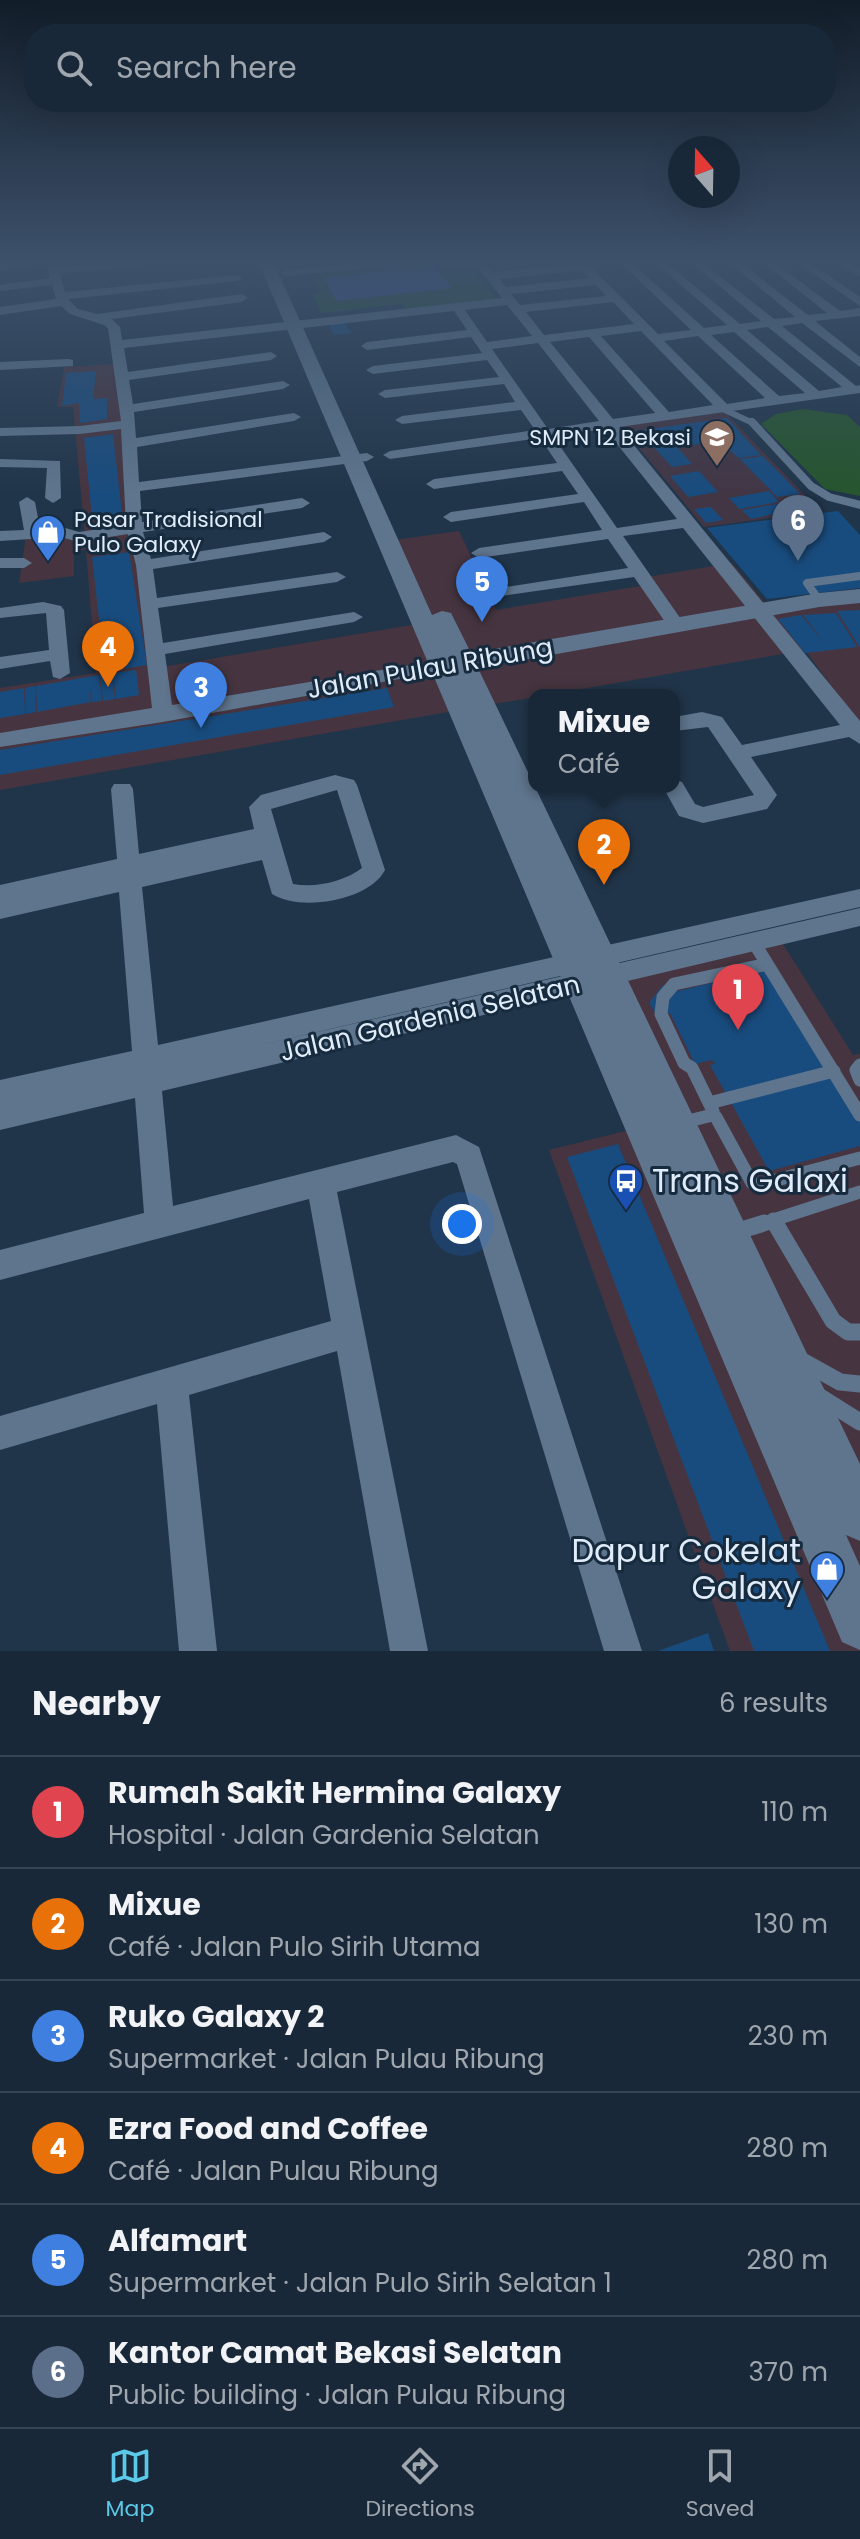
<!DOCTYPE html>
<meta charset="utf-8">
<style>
:root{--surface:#192838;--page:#263443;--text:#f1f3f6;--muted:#9fa6ae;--line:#374453;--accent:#5ac8e6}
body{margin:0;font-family:Poppins,sans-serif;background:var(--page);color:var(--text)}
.compass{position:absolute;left:668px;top:136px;width:72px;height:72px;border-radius:50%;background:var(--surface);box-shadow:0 8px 32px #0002;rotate:340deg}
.you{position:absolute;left:462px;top:1224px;width:28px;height:28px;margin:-20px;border:6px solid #fff;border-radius:50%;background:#1a73e8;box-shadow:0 0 0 12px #1a73e833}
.badge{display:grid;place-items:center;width:52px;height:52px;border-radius:50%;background:var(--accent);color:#fff;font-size:26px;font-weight:700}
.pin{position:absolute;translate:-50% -66px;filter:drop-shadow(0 2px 4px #0008)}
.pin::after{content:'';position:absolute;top:42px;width:28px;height:24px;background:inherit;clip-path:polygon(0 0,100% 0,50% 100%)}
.popup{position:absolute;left:528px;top:689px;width:152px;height:104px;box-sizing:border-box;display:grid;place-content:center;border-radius:16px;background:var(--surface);filter:drop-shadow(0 2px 6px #0005);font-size:26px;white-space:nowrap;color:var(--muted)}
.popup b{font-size:30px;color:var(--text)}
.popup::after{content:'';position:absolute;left:50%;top:100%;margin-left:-16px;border:16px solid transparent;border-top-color:var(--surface)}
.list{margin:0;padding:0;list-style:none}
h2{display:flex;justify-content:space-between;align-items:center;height:104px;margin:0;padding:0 32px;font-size:34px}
h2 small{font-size:26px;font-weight:400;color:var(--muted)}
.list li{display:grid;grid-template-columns:52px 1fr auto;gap:24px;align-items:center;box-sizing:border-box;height:112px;padding:0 32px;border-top:2px solid var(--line)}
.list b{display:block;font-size:30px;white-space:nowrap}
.list p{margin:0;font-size:26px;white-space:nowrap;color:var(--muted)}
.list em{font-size:26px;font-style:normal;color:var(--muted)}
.icon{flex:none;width:44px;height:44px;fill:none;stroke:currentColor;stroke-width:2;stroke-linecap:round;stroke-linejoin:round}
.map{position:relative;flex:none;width:860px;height:1651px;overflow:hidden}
.search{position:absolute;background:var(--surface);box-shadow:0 8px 32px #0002;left:24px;right:24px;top:24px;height:88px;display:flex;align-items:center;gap:20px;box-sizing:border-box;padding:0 28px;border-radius:32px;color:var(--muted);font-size:30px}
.sheet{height:776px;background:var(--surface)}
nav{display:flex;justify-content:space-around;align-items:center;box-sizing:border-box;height:112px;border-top:2px solid var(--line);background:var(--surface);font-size:22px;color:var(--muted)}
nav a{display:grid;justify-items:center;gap:4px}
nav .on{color:var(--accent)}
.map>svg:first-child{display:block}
.commercial{fill:#463540}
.education{fill:#423645}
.green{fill:#26552e}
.water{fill:#34579f}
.building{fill:#194c7e}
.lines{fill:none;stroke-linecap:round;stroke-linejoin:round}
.service-far3{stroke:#5f758d;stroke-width:6}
.service-far2{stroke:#5f758d;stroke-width:8}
.service-far1{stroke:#5f758d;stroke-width:13}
.service{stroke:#5f758d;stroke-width:17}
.minor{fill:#5f758d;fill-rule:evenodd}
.secondary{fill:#5f758d;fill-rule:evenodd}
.labels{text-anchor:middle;stroke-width:6;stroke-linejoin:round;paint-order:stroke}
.far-poi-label{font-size:22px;fill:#e0ecfa;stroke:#172b3f;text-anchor:end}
.street-label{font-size:26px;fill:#e0ecfa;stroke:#172b3f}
.near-poi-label{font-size:32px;fill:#e0ecfa;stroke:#172b3f;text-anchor:start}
</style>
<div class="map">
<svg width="860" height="1651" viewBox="0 0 860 1651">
<rect width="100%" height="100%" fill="#21354a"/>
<path class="commercial" d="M 118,364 L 162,667 L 418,624 L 387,541 L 459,531 L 496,610 L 652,584 L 647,577 L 732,563 L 765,603 L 860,595 L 860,725 L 805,650 L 0,790 L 0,688 L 96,673 L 86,550 L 74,551 L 74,576 L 19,583 L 26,536 L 65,536 L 69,540 L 85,537 L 73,407 L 57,407 L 64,367 Z
M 776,933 L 853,1055 L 860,1054 L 860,1651 L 730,1651 L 549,1150 L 666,1121 L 601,978 Z"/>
<path class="education" d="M 725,412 L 820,511 L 704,527 L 621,426 Z"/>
<path class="green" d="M 424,263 L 466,263 L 497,299 L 405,309 L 401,304 L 321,313 L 313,295 L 321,293 L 311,275 Z
M 803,409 L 847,415 L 860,427 L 860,496 L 825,489 L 761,424 L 776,414 Z"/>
<path class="water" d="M 434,266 L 452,288 L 336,301 L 324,278 Z"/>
<path class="building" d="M 344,322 L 351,333 L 334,335 L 328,323 Z
M 96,371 L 93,399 L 107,398 L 107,419 L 80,423 L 79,403 L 62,406 L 66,373 Z
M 727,418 L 761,455 L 738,458 L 721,441 L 677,447 L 692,464 L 672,467 L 650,443 L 713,434 L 645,442 L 635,431 Z
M 113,434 L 122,513 L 92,517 L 84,438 Z
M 763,456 L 800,494 L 777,497 L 740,459 Z
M 699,471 L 718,492 L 688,497 L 670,476 Z
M 769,491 L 779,502 L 739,509 L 729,498 Z
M 801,500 L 807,507 L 751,519 L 742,510 Z
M 711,507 L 723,520 L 706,523 L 694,509 Z
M 838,511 L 860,535 L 860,588 L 767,599 L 707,528 Z
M 129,552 L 147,665 L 105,672 L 92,557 Z
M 860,610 L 860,648 L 837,611 Z
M 836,613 L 857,647 L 805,653 L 778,619 L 801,615 L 827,646 L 803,615 Z
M 136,670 L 139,695 L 116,699 L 113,673 Z
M 112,673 L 115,699 L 103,701 L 100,675 Z
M 99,675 L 102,701 L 92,702 L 89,685 L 91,702 L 37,712 L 36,686 Z
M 35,686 L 36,712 L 26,714 L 25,688 Z
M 24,688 L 25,714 L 0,718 L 0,692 Z
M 387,688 L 394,707 L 0,775 L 0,750 Z
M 766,970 L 860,1105 L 860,1146 L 769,1171 L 710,1065 L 715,1064 L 712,1060 L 695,1064 L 670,1013 L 658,1017 L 649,1003 L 663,985 L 678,991 Z
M 618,1144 L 830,1651 L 754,1651 L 567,1157 Z
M 708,1633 L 714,1651 L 658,1651 Z"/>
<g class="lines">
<path class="service-far3" d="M 725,410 L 755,424"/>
<path class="service-far2" d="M 752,422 L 811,486 L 829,497 L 860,505
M 819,600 L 807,583 L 860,576"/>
<path class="service-far1" d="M 753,941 L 860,1115
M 764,959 L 763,965 L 674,984 L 663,997 L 661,1014 L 684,1063 L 692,1068 L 713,1111 L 712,1115 L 716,1117 L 752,1183 L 757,1185 L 860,1158
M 860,1065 L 856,1070 L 860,1080
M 709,1103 L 834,1071
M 681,1123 L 712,1115
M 773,1219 L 776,1225
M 758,1225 L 860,1192"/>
<path class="service" d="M 775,1223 L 833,1321 L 848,1332 L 860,1332
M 735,1232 L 764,1223
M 804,1362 L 840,1382 L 860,1384
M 817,1395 L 860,1422"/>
<path class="minor" d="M 44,263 L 0,270 L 0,264 Z
M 47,263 L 57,263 L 59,266 L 145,263 L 139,266 L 60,273 L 65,292 L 237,275 L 243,278 L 237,281 L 68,299 L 78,309 L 97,314 L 242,294 L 248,298 L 242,302 L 112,319 L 120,327 L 122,340 L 502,298 L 475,263 L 485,263 L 493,272 L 587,263 L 658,334 L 691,330 L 621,263 L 632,263 L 704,328 L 727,325 L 656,263 L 667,263 L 740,324 L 761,321 L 692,263 L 703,263 L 774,319 L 795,317 L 730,263 L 741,263 L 808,315 L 827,313 L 764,263 L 775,263 L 840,311 L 860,308 L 860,316 L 815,321 L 860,357 L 860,367 L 802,323 L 782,326 L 856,386 L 860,385 L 860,393 L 619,427 L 860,721 L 860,744 L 849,737 L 751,757 L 777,795 L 767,809 L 703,823 L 679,816 L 663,787 L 674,787 L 674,779 L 682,782 L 695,804 L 703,807 L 754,795 L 708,727 L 674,731 L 674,717 L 702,712 L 722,717 L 742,745 L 840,725 L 683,528 L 623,536 L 685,625 L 682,629 L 670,629 L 634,577 L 487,598 L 484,594 L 487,590 L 493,589 L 628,568 L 608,539 L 479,558 L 471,553 L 479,548 L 602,530 L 584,502 L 451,522 L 443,517 L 451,512 L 578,494 L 562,471 L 434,489 L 426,484 L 434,479 L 557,463 L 540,438 L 390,459 L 383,455 L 390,451 L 535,430 L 521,410 L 402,424 L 395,420 L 402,416 L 515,402 L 504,384 L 385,398 L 378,394 L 385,390 L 499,377 L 487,360 L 373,374 L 366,370 L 373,366 L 482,353 L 471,337 L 367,350 L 361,346 L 367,342 L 467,330 L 454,311 L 124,348 L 128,372 L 271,352 L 277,356 L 271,360 L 129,380 L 133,404 L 283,381 L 290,385 L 283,389 L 134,412 L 136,438 L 294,413 L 301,417 L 294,421 L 137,447 L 139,482 L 367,453 L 374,457 L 367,461 L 140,491 L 142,522 L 302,498 L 310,503 L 302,508 L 143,532 L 151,559 L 324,532 L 332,537 L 324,542 L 153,569 L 157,598 L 337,572 L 346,577 L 337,582 L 158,608 L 163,643 L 354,612 L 363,617 L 354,622 L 165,654 L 172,705 L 441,660 L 450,666 L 448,670 L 163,722 L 0,747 L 0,733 L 152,708 L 136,565 L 128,534 L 78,542 L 61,537 L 0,541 L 0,531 L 24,530 L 19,502 L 27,497 L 35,502 L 40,528 L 62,527 L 79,532 L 126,525 L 121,429 L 80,434 L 0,436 L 0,428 L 80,426 L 121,421 L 108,328 L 104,325 L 70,314 L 61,306 L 0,315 L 0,307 L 56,299 L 52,285 L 0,291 L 0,285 L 50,278 ZM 581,270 L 590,278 L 506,287 L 499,279 ZM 596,285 L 606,296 L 520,305 L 511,294 ZM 613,302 L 634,324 L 544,335 L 526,312 ZM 507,305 L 532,336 L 487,342 L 465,310 ZM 768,327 L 842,387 L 819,391 L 747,330 ZM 641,331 L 713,405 L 669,412 L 601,336 ZM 734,332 L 805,393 L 779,396 L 711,335 ZM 698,336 L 765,398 L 727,404 L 664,341 ZM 589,337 L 655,413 L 613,419 L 550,342 ZM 538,343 L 599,421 L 548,429 L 492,349 ZM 605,429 L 677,519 L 617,528 L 553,436 Z
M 358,263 L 393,263 L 387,266 L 286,276 L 280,273 L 286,270 Z
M 798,263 L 811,263 L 860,297 L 860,306 Z
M 838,263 L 851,263 L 860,269 L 860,277 Z
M 68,359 L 73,360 L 73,366 L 0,370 L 0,362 Z
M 0,459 L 60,461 L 61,498 L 53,503 L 45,498 L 47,468 L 0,467 Z
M 0,558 L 24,558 L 32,563 L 24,568 L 0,568 Z
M 43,602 L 61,606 L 64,610 L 70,673 L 60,679 L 53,677 L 50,661 L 0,669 L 0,657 L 49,650 L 46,613 L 0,618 L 0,608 Z
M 335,775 L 354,780 L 357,785 L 385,870 C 369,901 300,912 272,894 L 262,860 L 142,887 L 158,1045 L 860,889 L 860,907 L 160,1068 L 860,908 L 860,926 L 162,1091 L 173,1206 L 456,1135 L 479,1147 L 642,1651 L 604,1651 L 457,1164 L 453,1162 L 337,1192 L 428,1651 L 390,1651 L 337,1351 L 189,1395 L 217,1651 L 179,1651 L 157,1404 L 0,1450 L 0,1416 L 331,1321 L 309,1199 L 0,1280 L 0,1250 L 144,1213 L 135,1098 L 0,1130 L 0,1104 L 134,1074 L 0,1104 L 0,1080 L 132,1051 L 119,892 L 0,919 L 0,885 L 117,859 L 111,789 L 114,784 L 130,784 L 133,789 L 139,854 L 254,829 L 249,807 L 261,795 ZM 337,790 L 362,868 C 343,882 316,888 293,884 L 271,809 Z"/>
<path class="secondary" d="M 259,263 L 274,263 L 432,615 L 442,611 L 451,613 L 471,653 L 819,593 L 860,589 L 860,603 L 819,607 L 478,668 L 860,1464 L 860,1541 L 846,1535 L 860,1566 L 860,1650 L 842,1642 Z"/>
</g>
<linearGradient id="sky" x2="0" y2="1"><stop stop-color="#121d29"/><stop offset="0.53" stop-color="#3d516b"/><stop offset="1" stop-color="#3d516b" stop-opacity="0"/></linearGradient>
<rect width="860" height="494" fill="url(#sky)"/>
<defs>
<g id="school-pin" transform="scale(1.8)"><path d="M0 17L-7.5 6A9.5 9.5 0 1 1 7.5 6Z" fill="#8d6e63" stroke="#172b3f"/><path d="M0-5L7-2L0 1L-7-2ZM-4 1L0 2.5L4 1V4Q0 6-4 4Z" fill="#fff"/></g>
<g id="shop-pin" transform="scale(1.8)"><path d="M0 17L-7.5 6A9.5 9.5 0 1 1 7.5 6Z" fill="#3f7fe0" stroke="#172b3f"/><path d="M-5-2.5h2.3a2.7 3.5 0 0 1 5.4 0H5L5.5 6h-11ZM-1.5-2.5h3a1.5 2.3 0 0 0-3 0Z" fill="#fff"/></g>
<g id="bus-pin" transform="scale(1.8)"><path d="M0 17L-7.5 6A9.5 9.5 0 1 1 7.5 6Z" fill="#1a4fb4" stroke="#172b3f"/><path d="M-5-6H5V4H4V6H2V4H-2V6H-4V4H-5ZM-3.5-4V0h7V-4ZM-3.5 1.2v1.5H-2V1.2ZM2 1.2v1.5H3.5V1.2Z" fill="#fff"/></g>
</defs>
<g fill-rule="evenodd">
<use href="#school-pin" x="717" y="437"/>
<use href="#shop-pin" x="48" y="532"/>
<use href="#bus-pin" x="626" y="1181"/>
<use href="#shop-pin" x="827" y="1569"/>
</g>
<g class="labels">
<g class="far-poi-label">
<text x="691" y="445">SMPN 12 Bekasi</text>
<text x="74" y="527" text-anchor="start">Pasar Tradisional<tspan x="74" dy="25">Pulo Galaxy</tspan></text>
</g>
<g class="street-label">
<text transform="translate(430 668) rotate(-10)" y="9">Jalan Pulau Ribung</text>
<text transform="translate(430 1018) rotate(-13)" y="9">Jalan Gardenia Selatan</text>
</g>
<g class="near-poi-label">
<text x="652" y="1192">Trans Galaxi</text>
<text x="801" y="1562" text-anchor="end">Dapur Cokelat<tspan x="801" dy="37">Galaxy</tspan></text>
</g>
</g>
</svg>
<svg class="compass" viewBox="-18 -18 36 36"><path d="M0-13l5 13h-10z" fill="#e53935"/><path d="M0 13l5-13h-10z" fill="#9fa6ae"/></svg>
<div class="you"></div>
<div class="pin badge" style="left:738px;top:1030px;background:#e0444e">1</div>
<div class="pin badge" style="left:604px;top:885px;background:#e8710a">2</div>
<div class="popup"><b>Mixue</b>Café</div>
<div class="pin badge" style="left:201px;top:728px;background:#3f7fe0">3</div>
<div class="pin badge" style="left:108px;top:687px;background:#e8710a">4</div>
<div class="pin badge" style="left:482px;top:622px;background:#3f7fe0">5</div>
<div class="pin badge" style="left:798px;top:561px;background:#5c6f8a">6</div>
<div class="search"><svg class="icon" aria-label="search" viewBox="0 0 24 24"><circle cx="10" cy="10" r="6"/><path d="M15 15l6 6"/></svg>Search here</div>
</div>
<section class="sheet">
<h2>Nearby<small>6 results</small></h2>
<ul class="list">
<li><span class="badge" style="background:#e0444e">1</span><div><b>Rumah Sakit Hermina Galaxy</b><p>Hospital · Jalan Gardenia Selatan</p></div><em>110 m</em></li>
<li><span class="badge" style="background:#e8710a">2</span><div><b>Mixue</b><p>Café · Jalan Pulo Sirih Utama</p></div><em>130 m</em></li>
<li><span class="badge" style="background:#3f7fe0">3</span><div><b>Ruko Galaxy 2</b><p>Supermarket · Jalan Pulau Ribung</p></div><em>230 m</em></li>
<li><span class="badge" style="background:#e8710a">4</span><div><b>Ezra Food and Coffee</b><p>Café · Jalan Pulau Ribung</p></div><em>280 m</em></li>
<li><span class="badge" style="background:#3f7fe0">5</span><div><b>Alfamart</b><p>Supermarket · Jalan Pulo Sirih Selatan 1</p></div><em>280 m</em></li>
<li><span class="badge" style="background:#5c6f8a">6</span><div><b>Kantor Camat Bekasi Selatan</b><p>Public building · Jalan Pulau Ribung</p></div><em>370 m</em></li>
</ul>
</section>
<nav>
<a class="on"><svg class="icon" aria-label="map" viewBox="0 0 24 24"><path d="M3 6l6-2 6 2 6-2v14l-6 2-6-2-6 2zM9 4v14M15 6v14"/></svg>Map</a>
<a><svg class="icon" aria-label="directions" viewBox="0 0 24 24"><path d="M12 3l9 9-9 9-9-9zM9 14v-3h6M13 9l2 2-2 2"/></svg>Directions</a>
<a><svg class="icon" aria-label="saved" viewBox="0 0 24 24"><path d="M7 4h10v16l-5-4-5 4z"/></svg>Saved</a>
</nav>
